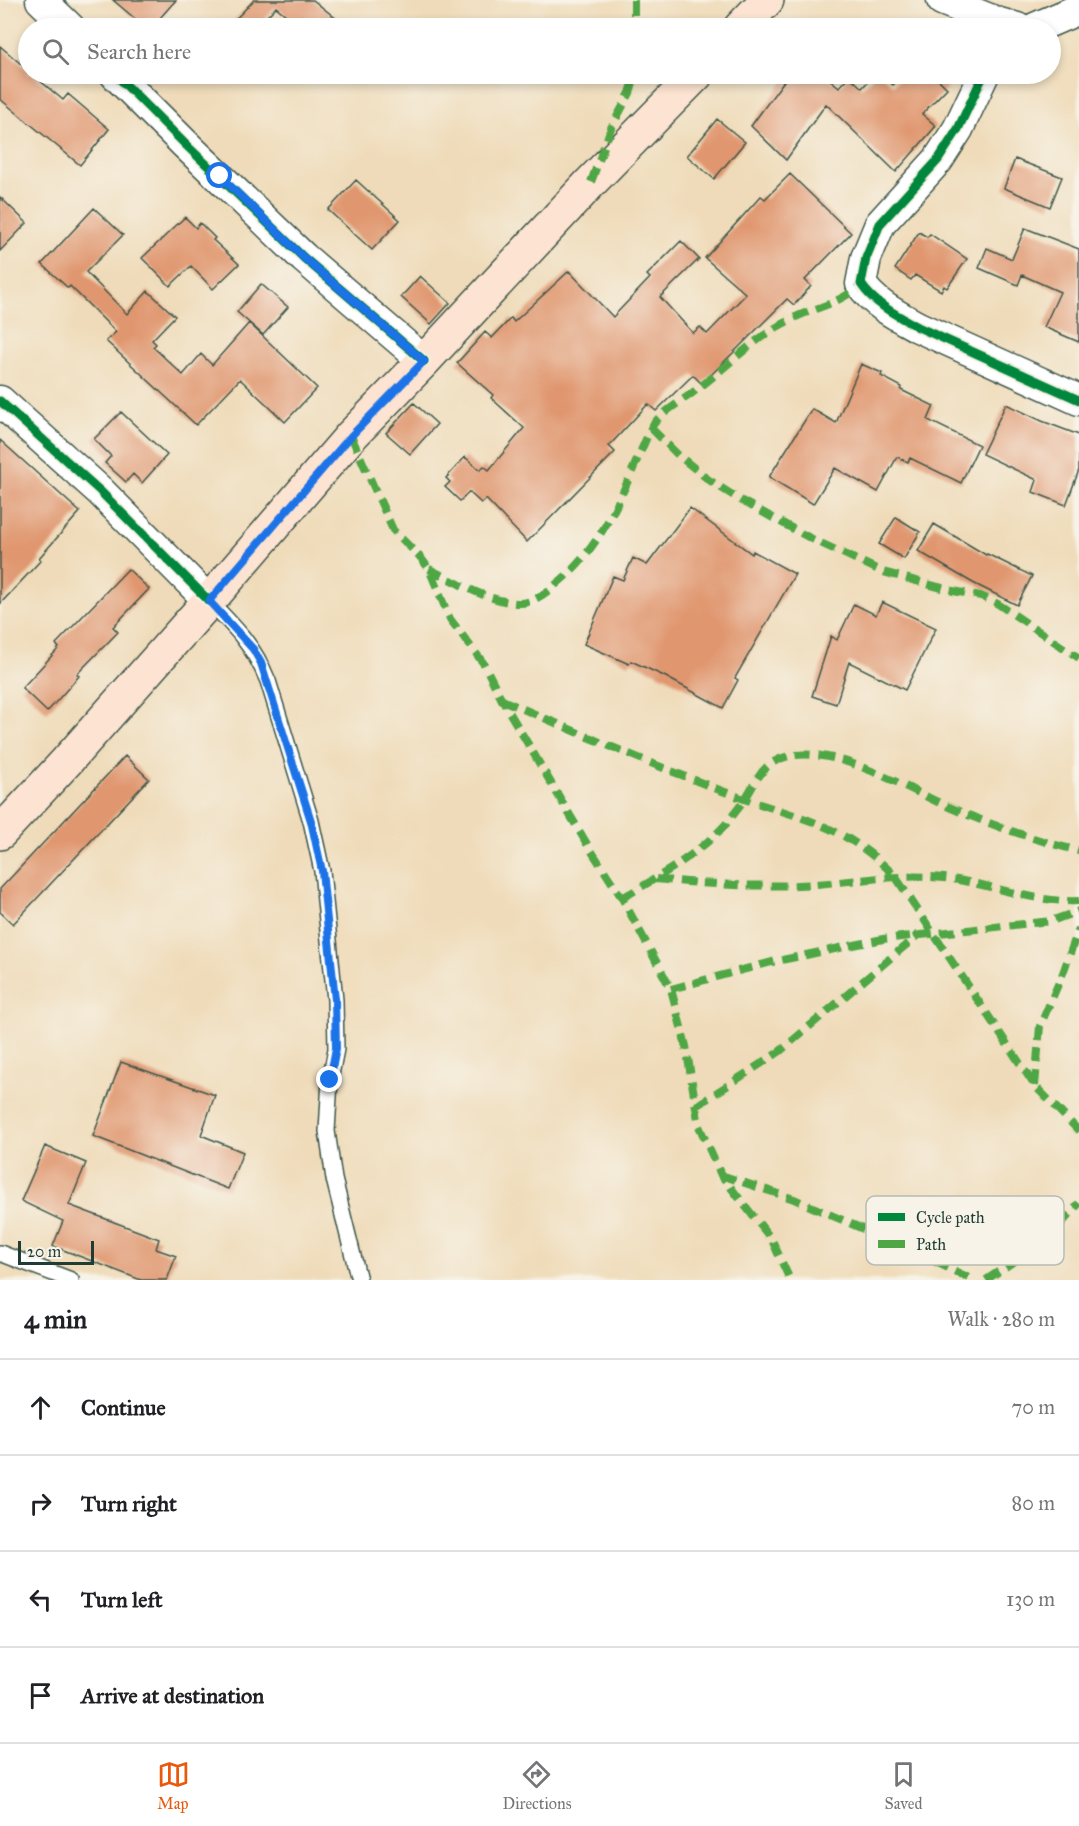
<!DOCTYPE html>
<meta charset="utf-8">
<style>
:root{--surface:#fff;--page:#f2f2f2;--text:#202124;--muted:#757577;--line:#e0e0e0;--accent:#ea580c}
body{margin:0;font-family:"IM FELL Great Primer",serif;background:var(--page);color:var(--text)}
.scale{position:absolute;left:18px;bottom:15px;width:76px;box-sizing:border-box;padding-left:6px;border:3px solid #1f3d34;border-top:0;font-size:16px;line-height:21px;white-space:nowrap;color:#1f3d34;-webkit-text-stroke:4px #f7f3e8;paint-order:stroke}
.stop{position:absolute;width:18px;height:18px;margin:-14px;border:4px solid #1a73e8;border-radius:50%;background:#fff}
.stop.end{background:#1a73e8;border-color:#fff;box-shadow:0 2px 6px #0008}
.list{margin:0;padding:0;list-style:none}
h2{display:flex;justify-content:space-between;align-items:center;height:78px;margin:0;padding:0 24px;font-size:26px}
h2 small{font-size:20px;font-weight:400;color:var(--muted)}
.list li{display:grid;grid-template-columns:39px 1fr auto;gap:18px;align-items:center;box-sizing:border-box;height:96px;padding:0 24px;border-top:2px solid var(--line)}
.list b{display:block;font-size:22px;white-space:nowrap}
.list em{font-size:20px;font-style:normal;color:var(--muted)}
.icon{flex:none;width:33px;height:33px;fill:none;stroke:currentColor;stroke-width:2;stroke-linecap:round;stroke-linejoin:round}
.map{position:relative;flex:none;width:1079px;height:1280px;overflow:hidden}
.search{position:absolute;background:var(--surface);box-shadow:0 3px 9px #0003;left:18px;right:18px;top:18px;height:66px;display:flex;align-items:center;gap:15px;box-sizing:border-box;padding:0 21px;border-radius:33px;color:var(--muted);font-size:22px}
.sheet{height:462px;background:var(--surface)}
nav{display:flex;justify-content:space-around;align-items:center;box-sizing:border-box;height:84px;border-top:2px solid var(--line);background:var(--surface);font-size:16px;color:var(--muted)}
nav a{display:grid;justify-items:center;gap:3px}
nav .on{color:var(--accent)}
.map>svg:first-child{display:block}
.building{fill:#e0976f}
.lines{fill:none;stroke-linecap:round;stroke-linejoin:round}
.lane-casing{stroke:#3e5548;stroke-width:18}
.street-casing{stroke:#3e5548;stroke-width:33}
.secondary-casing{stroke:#3e5548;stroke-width:36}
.lane{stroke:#fff;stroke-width:15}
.street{stroke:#fff;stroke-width:30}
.secondary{stroke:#fde3d1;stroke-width:33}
.quiet{stroke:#4fa644;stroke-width:8;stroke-dasharray:15 8;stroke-linecap:butt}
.cycleway-casing{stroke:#f7f3e8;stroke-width:13}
.cycleway{stroke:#00873e;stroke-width:9}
.route{stroke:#1a73e8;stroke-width:8}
.key{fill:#f7f3e8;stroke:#b6bcb2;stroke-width:1.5}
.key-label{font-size:16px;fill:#1f3d34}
</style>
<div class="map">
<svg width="1079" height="1280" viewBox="0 0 1079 1280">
<rect width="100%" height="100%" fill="#f7f3e8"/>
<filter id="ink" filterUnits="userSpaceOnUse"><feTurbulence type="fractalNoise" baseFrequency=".0167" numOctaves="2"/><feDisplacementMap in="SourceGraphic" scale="12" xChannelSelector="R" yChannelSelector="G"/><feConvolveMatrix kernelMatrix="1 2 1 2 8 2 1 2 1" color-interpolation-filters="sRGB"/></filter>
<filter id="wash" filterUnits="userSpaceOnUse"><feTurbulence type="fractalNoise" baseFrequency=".008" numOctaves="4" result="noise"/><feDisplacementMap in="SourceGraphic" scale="24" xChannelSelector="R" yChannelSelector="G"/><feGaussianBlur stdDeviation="1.35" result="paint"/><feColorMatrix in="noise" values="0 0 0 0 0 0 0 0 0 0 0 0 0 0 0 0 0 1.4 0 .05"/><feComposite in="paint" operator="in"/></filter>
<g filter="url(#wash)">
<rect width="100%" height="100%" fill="#efdbb9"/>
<g id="blocks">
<path class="building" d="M 113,0 L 176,0 L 151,28 L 146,28 Z
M 254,0 L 313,0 L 348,28 L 302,28 L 276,7 L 255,28 L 227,28 Z
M 0,46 L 28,70 L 28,74 L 32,74 L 63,100 L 68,94 L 109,129 L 80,165 L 0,99 Z
M 789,74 L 823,74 L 839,87 L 849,76 L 862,88 L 875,74 L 880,74 L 893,85 L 904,74 L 933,74 L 947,88 L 922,114 L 936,126 L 896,172 L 826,104 L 786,160 L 751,126 Z
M 717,119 L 745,142 L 714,179 L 687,156 Z
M 1015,159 L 1062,177 L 1050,207 L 1004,188 Z
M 790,174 L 851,233 L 805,280 L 811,286 L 794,305 L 787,299 L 702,384 L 693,375 L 656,411 L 648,404 L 609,446 L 615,452 L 527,542 L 486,499 L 481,503 L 469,492 L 460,501 L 445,487 L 450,482 L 446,478 L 465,457 L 480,470 L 484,466 L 489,470 L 524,428 L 491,398 L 493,395 L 457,363 L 485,332 L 492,338 L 511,318 L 514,322 L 569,271 L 613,317 L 650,278 L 647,275 L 681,241 L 699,259 L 660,297 L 693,333 L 700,327 L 707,334 L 746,294 L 705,258 L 761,196 L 765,199 Z
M 356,180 L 400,220 L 372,250 L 328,210 Z
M 0,197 L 27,223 L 0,251 Z
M 94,208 L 123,235 L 86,272 L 127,314 L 148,291 L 175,316 L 152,340 L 156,344 L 153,347 L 183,375 L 201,354 L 212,365 L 249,323 L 317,388 L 285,422 L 240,379 L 196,425 L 106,341 L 116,332 L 70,286 L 68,288 L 42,264 Z
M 185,217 L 196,228 L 200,223 L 215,238 L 213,240 L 239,264 L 213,289 L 191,266 L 170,286 L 142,258 Z
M 1025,228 L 1079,249 L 1079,342 L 1044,327 L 1060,292 L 1022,275 L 1018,285 L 979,268 L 987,248 L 1012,259 Z
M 919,232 L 927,237 L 930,234 L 967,259 L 947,288 L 944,286 L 941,291 L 915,275 L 911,280 L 895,269 Z
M 420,276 L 450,303 L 431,324 L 401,297 Z
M 261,284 L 288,307 L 263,335 L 237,312 Z
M 861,364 L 882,373 L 881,376 L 902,387 L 901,390 L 934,406 L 928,420 L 979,445 L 961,483 L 910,458 L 908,462 L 897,457 L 878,492 L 835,468 L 813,504 L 769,477 L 812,409 L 836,423 Z
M 414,403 L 437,424 L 410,454 L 386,433 Z
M 1006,404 L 1042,421 L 1079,435 L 1079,470 L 1066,505 L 1033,492 L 1037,480 L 982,454 Z
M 121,412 L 167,455 L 142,483 L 133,474 L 126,482 L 105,463 L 111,456 L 94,439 Z
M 0,440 L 80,512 L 39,558 L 41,560 L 0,604 Z
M 690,508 L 752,554 L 753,551 L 795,574 L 735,678 L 738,680 L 723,708 L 664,676 L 631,661 L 629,664 L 584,644 L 613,576 L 623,580 L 633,558 L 647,565 Z
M 896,517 L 920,532 L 904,559 L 879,544 Z
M 934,524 L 986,555 L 987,554 L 1032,576 L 1017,605 L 973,583 L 918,551 Z
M 128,569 L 149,589 L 113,627 L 118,632 L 77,674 L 79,676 L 47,712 L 22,688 L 59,648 L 56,644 Z
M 882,602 L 936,628 L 905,690 L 849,662 L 836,704 L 812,696 L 831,636 L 837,640 L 854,604 L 876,615 Z
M 125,756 L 149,779 L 13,924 L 0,912 L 0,889 Z
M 121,1062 L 215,1095 L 201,1135 L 243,1152 L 228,1189 L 93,1136 Z
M 45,1146 L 86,1163 L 69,1205 L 159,1239 L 156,1249 L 176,1256 L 167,1280 L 141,1280 L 53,1246 L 63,1221 L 21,1201 Z"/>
</g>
</g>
<g filter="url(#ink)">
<use href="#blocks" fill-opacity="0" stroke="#3e5548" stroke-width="1.5"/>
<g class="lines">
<g class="lane-casing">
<path id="lane" d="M 209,601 C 235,627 254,646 268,681 L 311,821 L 322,871 L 335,1000 L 336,1049 L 330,1080 L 327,1131 L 334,1179 L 359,1280
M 0,1253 L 71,1280"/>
</g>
<g class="street-casing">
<path id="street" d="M 41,0 L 70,28
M 942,0 L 999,23 L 1017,28
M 1035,28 L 1079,9
M 115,74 L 184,143 L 304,258 L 424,361
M 984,74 L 958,129 L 938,160 L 880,224 L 866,258 L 861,284 C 874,304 898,316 918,327 L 1079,400
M 0,401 L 100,491 L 209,601"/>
</g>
<g class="secondary-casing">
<path id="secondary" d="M 740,28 L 767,0
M 0,833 L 66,762 L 209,601 L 351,436 L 424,361 L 591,182 L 697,74"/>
</g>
<use href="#lane" class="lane"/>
<use href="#street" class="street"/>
<use href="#secondary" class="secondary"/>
<path class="quiet" d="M 634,0 L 634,28
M 591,182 L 611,128 L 630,93 L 636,74
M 651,428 L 678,455 L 709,480 L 742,501 L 810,538 L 883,572 L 953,591 L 981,596 L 998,604 L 1079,658
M 351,436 L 393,530 L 421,558 L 429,569 L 450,619 L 484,664 L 502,700 L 587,844 L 622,898 L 671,989 L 686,1046 L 699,1126 L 721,1175 L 772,1240 L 790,1280
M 429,569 C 457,582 486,601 518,603 C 531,604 545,594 554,586 C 607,544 624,487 651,428 C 658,414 683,401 696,390 C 727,367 754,338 788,321 C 813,307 840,305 861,284
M 502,700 C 561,725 619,751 679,774 C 702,783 724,792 747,800 C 809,820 848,828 895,876 L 1035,1086 L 1079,1131
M 656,879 C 703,884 750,887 798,885 C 847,883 895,873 944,878 C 989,883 1032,903 1079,901
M 622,898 C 657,878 699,854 726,824 C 732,816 740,807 745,799 C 753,787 758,774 769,765 C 815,731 906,789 949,807 C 991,825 1035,840 1079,851
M 671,989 L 772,962 L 883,939 L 1051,921 L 1079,911
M 1035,1086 L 1040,1026 L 1063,973 L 1079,928
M 696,1106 L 779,1052 L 919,934
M 721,1175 L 794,1199 L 909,1249 L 973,1280
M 986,1280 C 1020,1257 1054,1236 1079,1203"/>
<g class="cycleway-casing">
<path id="cycleway" d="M 115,74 L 184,143 L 304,258 L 424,361
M 984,74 L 958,129 L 938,160 L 880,224 L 866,258 L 861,284 C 874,304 898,316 918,327 L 1079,400
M 0,401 L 100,491 L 209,601"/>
</g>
<use href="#cycleway" class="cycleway"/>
</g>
</g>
<g class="lines" filter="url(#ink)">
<path class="route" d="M 220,176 L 304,258 L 424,361 L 351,436 L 209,601 L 253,649 L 261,663 L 311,821 L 322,871 L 335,1000 L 336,1048 L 330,1080"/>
</g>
<rect x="866" y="1196" width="198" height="69" rx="9" class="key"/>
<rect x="878" y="1213" width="27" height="8" fill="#00873e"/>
<rect x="878" y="1240" width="27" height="8" fill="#4fa644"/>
<g class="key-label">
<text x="916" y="1223">Cycle path</text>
<text x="916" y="1250">Path</text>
</g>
</svg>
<div class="scale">20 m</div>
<div class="stop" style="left:220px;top:176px"></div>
<div class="stop end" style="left:330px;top:1080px"></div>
<div class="search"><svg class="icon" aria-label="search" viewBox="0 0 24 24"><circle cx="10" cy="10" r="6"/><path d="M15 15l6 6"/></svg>Search here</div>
</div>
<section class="sheet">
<h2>4 min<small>Walk · 280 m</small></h2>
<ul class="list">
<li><svg class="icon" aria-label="ahead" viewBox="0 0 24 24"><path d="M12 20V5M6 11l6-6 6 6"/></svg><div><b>Continue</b></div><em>70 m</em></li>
<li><svg class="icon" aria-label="right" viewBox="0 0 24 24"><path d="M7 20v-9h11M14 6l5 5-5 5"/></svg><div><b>Turn right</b></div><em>80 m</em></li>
<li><svg class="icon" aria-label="left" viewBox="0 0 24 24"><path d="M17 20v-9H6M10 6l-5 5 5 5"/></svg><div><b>Turn left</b></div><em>130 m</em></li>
<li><svg class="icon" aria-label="arrive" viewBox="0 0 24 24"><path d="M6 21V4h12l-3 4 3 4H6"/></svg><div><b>Arrive at destination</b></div></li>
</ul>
</section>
<nav>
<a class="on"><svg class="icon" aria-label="map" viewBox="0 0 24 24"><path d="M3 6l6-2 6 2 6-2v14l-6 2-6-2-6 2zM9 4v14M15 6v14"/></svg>Map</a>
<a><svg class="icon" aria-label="directions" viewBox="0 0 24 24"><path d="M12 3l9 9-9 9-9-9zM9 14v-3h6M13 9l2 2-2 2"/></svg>Directions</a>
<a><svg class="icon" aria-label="saved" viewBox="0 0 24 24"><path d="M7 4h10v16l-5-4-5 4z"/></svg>Saved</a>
</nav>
